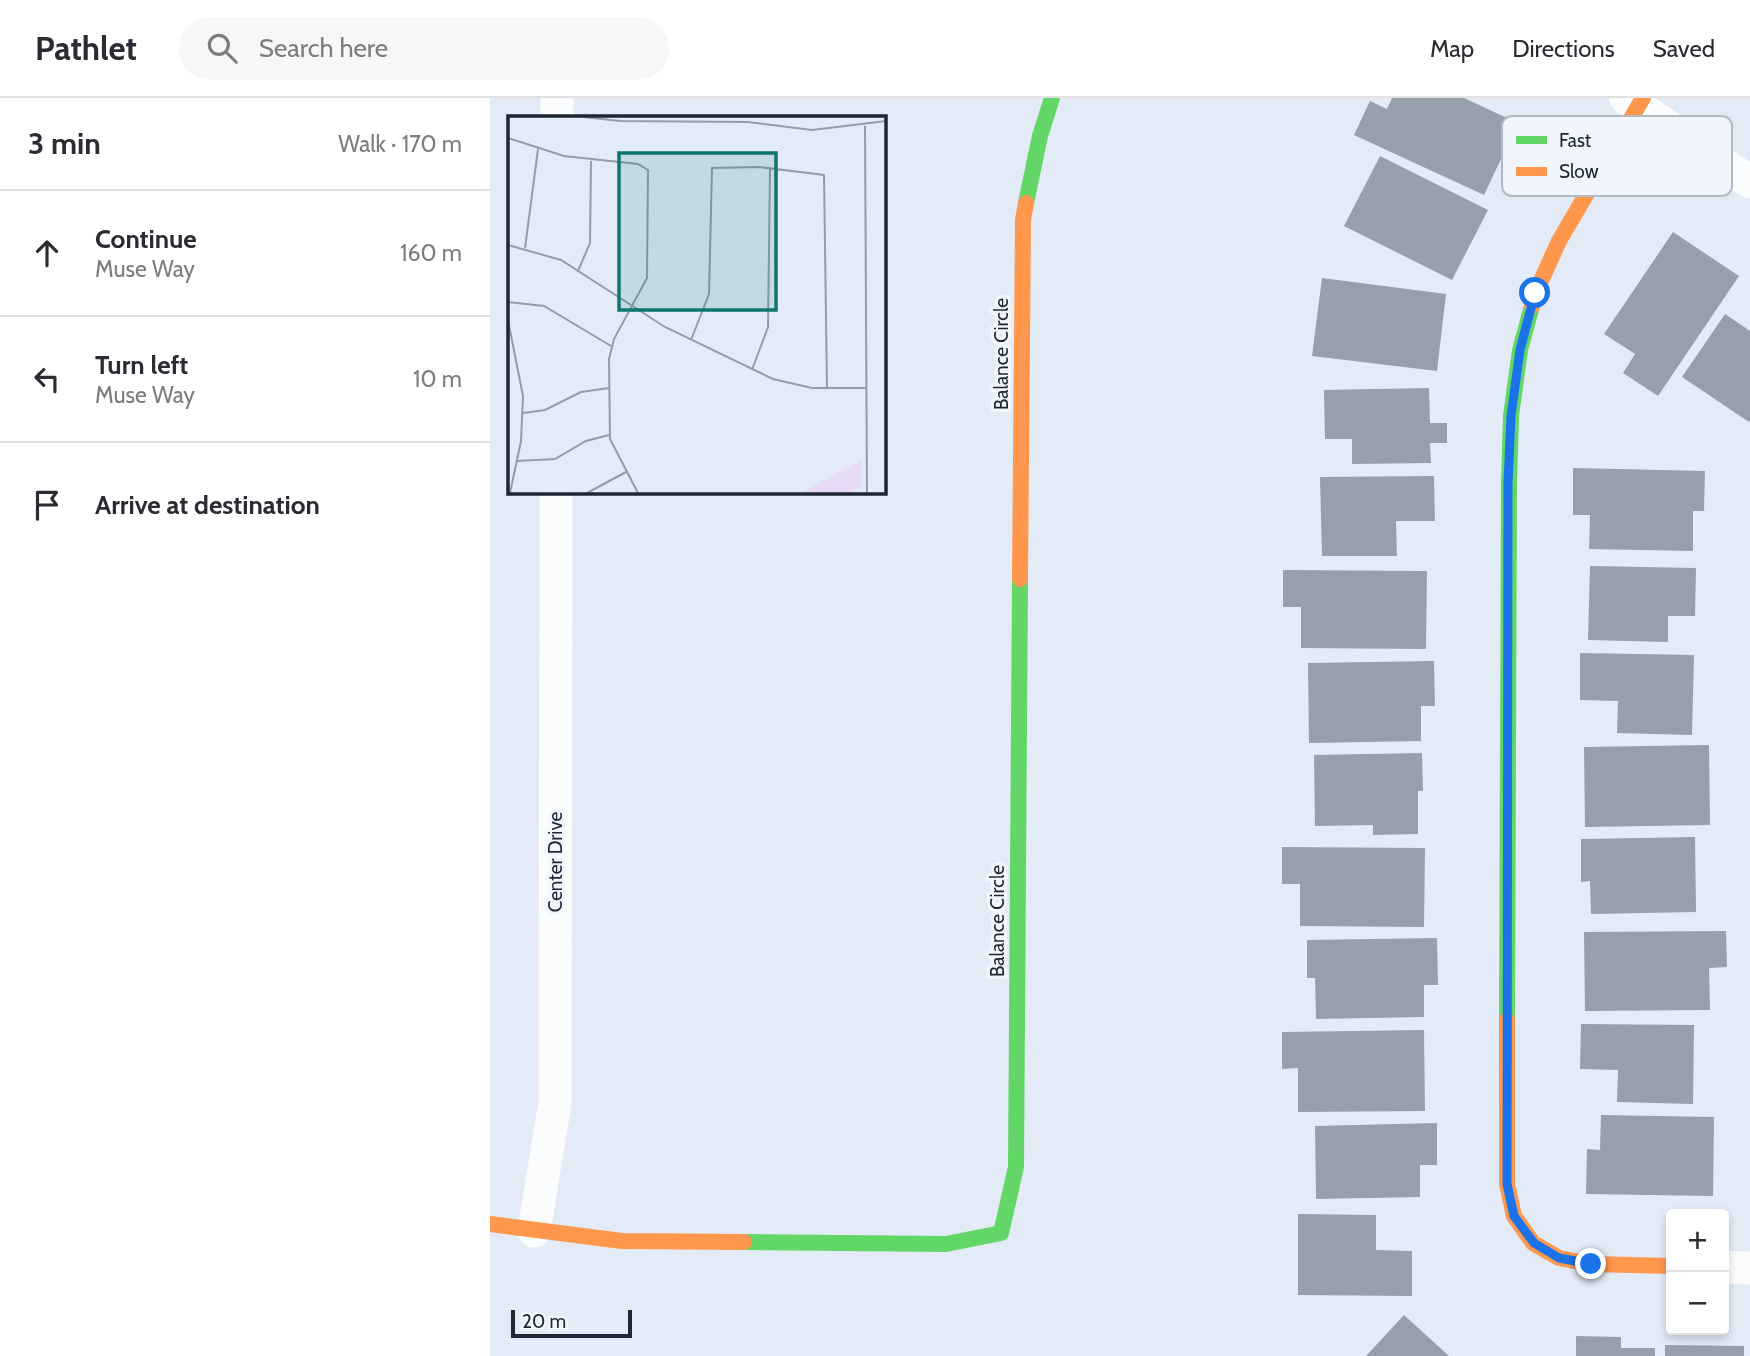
<!DOCTYPE html>
<meta charset="utf-8">
<style>
:root{--surface:#fff;--page:#f7f7f7;--text:#2b2b33;--muted:#7c7c81;--line:#e1e1e2}
body{margin:0;font-family:Cabin,sans-serif;background:var(--page);color:var(--text)}
.controls{position:absolute;right:21px;bottom:21px;display:grid;overflow:hidden;border-radius:7px;box-shadow:0 4px 10px #0003}
.controls button{width:63px;height:63px;display:grid;place-items:center;padding:0;border:0;border-bottom:2px solid var(--line);background:var(--surface);color:var(--text);font:35px sans-serif}
.scale{position:absolute;left:21px;bottom:18px;width:121px;box-sizing:border-box;padding-left:7px;border:4px solid #1d2633;border-top:0;font-size:19px;line-height:24px;white-space:nowrap;color:#1d2633;-webkit-text-stroke:5px #f1f6fd;paint-order:stroke}
.stop{position:absolute;width:21px;height:21px;margin:-16px;border:5px solid #1a73e8;border-radius:50%;background:#fff}
.stop.end{background:#1a73e8;border-color:#fff;box-shadow:0 2px 7px #0008}
.list{margin:0;padding:0;list-style:none}
h2{display:flex;justify-content:space-between;align-items:center;height:91px;margin:0;padding:0 28px;font-size:30px}
h2 small{font-size:23px;font-weight:400;color:var(--muted)}
.list li{display:grid;grid-template-columns:46px 1fr auto;gap:21px;align-items:center;box-sizing:border-box;height:126px;padding:0 28px;border-top:2px solid var(--line)}
.list b{display:block;font-size:26px;white-space:nowrap}
.list p{margin:0;font-size:23px;white-space:nowrap;color:var(--muted)}
.list em{font-size:23px;font-style:normal;color:var(--muted)}
.icon{flex:none;width:38px;height:38px;fill:none;stroke:currentColor;stroke-width:2;stroke-linecap:round;stroke-linejoin:round}
.map{position:relative;flex:none;width:1260px;height:1258px;overflow:hidden}
header{display:flex;align-items:center;gap:42px;box-sizing:border-box;height:98px;padding:0 35px;background:var(--surface);border-bottom:2px solid var(--line)}
header strong{font-size:33px}
nav{display:flex;gap:38px;margin-inline-start:auto;font-size:24px}
.search{width:490px;height:63px;background:var(--page);display:flex;align-items:center;gap:18px;box-sizing:border-box;padding:0 24px;border-radius:38px;color:var(--muted);font-size:26px}
main{display:flex}
aside{flex:1;background:var(--surface)}
.map>svg:first-child{display:block}
.building{fill:#96a0aa}
.lines{fill:none;stroke-linecap:round;stroke-linejoin:round}
.street{stroke:#fbfcfe;stroke-width:33}
.fast{stroke:#63d668;stroke-width:16}
.slow{stroke:#ff974d;stroke-width:16}
.route{stroke:#1a73e8;stroke-width:9}
.labels{text-anchor:middle;stroke-width:7;stroke-linejoin:round;paint-order:stroke}
.street-label{font-size:19px;fill:#1d2633;stroke:#f1f6fd}
.inset-road{fill:none;stroke:#949ca9;stroke-width:2}
.view{fill:#0f766e;fill-opacity:0.15;stroke:#0f766e;stroke-width:3.5}
.inset-edge{fill:none;stroke:#1d2633;stroke-width:3.5}
.key{fill:#f1f6fd;stroke:#b1b8c0;stroke-width:2}
.key-label{font-size:19px;fill:#1d2633}
</style>
<header>
<strong>Pathlet</strong>
<div class="search"><svg class="icon" aria-label="search" viewBox="0 0 24 24"><circle cx="10" cy="10" r="6"/><path d="M15 15l6 6"/></svg>Search here</div>
<nav><a>Map</a><a>Directions</a><a>Saved</a></nav>
</header>
<main>
<aside>
<h2>3 min<small>Walk · 170 m</small></h2>
<ul class="list">
<li><svg class="icon" aria-label="ahead" viewBox="0 0 24 24"><path d="M12 20V5M6 11l6-6 6 6"/></svg><div><b>Continue</b><p>Muse Way</p></div><em>160 m</em></li>
<li><svg class="icon" aria-label="left" viewBox="0 0 24 24"><path d="M17 20v-9H6M10 6l-5 5 5 5"/></svg><div><b>Turn left</b><p>Muse Way</p></div><em>10 m</em></li>
<li><svg class="icon" aria-label="arrive" viewBox="0 0 24 24"><path d="M6 21V4h12l-3 4 3 4H6"/></svg><div><b>Arrive at destination</b></div></li>
</ul>
</aside>
<div class="map">
<svg width="1260" height="1258" viewBox="0 0 1260 1258">
<rect width="100%" height="100%" fill="#e3ebf7"/>
<path class="building" d="M 902,0 L 974,0 L 1028,25 L 994,97 L 864,37 L 880,3 L 897,11 Z
M 890,58 L 998,112 L 962,182 L 854,128 Z
M 1183,134 L 1249,178 L 1168,298 L 1133,275 L 1145,256 L 1114,236 Z
M 832,180 L 956,196 L 947,273 L 822,258 Z
M 1235,216 L 1260,233 L 1260,322 L 1259,324 L 1192,279 Z
M 939,290 L 940,325 L 957,325 L 957,345 L 940,345 L 941,365 L 862,366 L 862,341 L 835,341 L 834,292 Z
M 1083,370 L 1215,373 L 1214,413 L 1203,413 L 1203,453 L 1099,451 L 1100,417 L 1083,417 Z
M 944,378 L 945,423 L 906,423 L 907,458 L 832,458 L 830,379 Z
M 1100,468 L 1206,470 L 1205,518 L 1178,518 L 1178,544 L 1098,542 Z
M 793,472 L 937,473 L 936,551 L 811,550 L 811,509 L 793,509 Z
M 1090,555 L 1204,557 L 1202,637 L 1127,635 L 1128,603 L 1090,602 Z
M 944,563 L 945,608 L 931,608 L 931,643 L 819,645 L 818,565 Z
M 1219,647 L 1220,727 L 1095,729 L 1094,649 Z
M 932,655 L 933,693 L 928,693 L 928,736 L 883,737 L 883,727 L 825,728 L 824,657 Z
M 1205,739 L 1206,814 L 1101,816 L 1100,783 L 1091,784 L 1091,741 Z
M 792,749 L 935,750 L 934,829 L 810,828 L 810,786 L 792,786 Z
M 1236,833 L 1237,869 L 1219,870 L 1220,912 L 1095,913 L 1094,834 Z
M 947,840 L 948,887 L 934,887 L 934,919 L 826,921 L 825,880 L 817,880 L 817,842 Z
M 1091,926 L 1204,927 L 1203,1006 L 1127,1004 L 1128,972 L 1090,971 Z
M 934,932 L 935,1013 L 808,1014 L 808,970 L 792,971 L 792,934 Z
M 1111,1017 L 1224,1019 L 1223,1098 L 1096,1096 L 1097,1051 L 1110,1052 Z
M 947,1025 L 947,1067 L 930,1067 L 930,1099 L 826,1101 L 825,1028 Z
M 808,1116 L 886,1117 L 886,1152 L 922,1153 L 922,1198 L 808,1197 Z
M 914,1217 L 959,1258 L 876,1258 Z
M 1086,1238 L 1131,1239 L 1131,1250 L 1165,1250 L 1165,1258 L 1086,1258 Z
M 1175,1247 L 1254,1248 L 1254,1258 L 1175,1258 Z"/>
<g class="lines">
<path class="street" d="M 1136,0 L 1260,84
M 67,19 L 67,0
M 44,1133 L 65,1005 L 66,394
M 1234,1169 L 1260,1170"/>
<path class="fast" d="M 536,105 L 550,38 L 562,0
M 1017,922 L 1019,385 L 1021,318 L 1030,252 L 1042,208
M 254,1144 L 456,1146 L 511,1135 L 526,1069 L 530,481"/>
<path class="slow" d="M 1042,208 L 1045,196 L 1069,143 L 1153,0
M 530,481 L 533,122 L 536,105
M 1017,922 L 1017,1086 L 1024,1118 L 1043,1145 L 1069,1160 L 1101,1166 L 1181,1168
M 0,1126 L 132,1143 L 254,1144"/>
</g>
<g class="lines">
<path class="route" d="M 1045,195 L 1030,252 L 1021,318 L 1018,385 L 1017,1086 L 1024,1118 L 1044,1145 L 1069,1160 L 1101,1166"/>
</g>
<g class="labels">
<g class="street-label">
<text transform="translate(511 256) rotate(-90)" y="7">Balance Circle</text>
<text transform="translate(65 764) rotate(-90)" y="7">Center Drive</text>
<text transform="translate(507 823) rotate(-90)" y="7">Balance Circle</text>
</g>
</g>
<g transform="translate(18 18)">
<rect width="378" height="378" fill="#e3ebf7"/>
<path d="M 354,344 L 354,370 L 341,377 L 292,377 Z" fill="#e8dbf8"/>
<path class="inset-road" d="M 75,1 L 112,5 L 240,6 L 304,14 L 378,5M 357,10 L 359,377M 0,22 L 56,40 L 130,48 L 140,54 L 139,162 L 106,223 L 101,243 L 102,323 L 130,377M 0,129 L 53,144 L 157,211 L 265,263 L 304,272 L 359,272M 17,132 L 30,33M 70,155 L 82,127 L 83,45M 0,186 L 36,190 L 103,230M 0,204 L 15,280 L 13,325 L 2,377M 183,224 L 201,178 L 204,52 L 251,51 L 316,59 L 319,272M 244,254 L 260,211 L 262,52M 15,297 L 37,294 L 73,276 L 101,272M 9,345 L 47,343 L 78,325 L 101,319M 79,377 L 118,356"/>
<path class="view" d="M 111,37 L 268,37 L 268,194 L 111,194 Z"/>
<rect width="378" height="378" class="inset-edge"/>
</g>
<rect x="1012" y="18" width="230" height="80" rx="10" class="key"/>
<rect x="1026" y="38" width="31" height="8" fill="#63d668"/>
<rect x="1026" y="69" width="31" height="9" fill="#ff974d"/>
<g class="key-label">
<text x="1069" y="49">Fast</text>
<text x="1069" y="80">Slow</text>
</g>
</svg>
<div class="controls">
<button>+</button>
<button>−</button>
</div>
<div class="scale">20 m</div>
<div class="stop" style="left:1045px;top:195px"></div>
<div class="stop end" style="left:1101px;top:1166px"></div>
</div>
</main>
